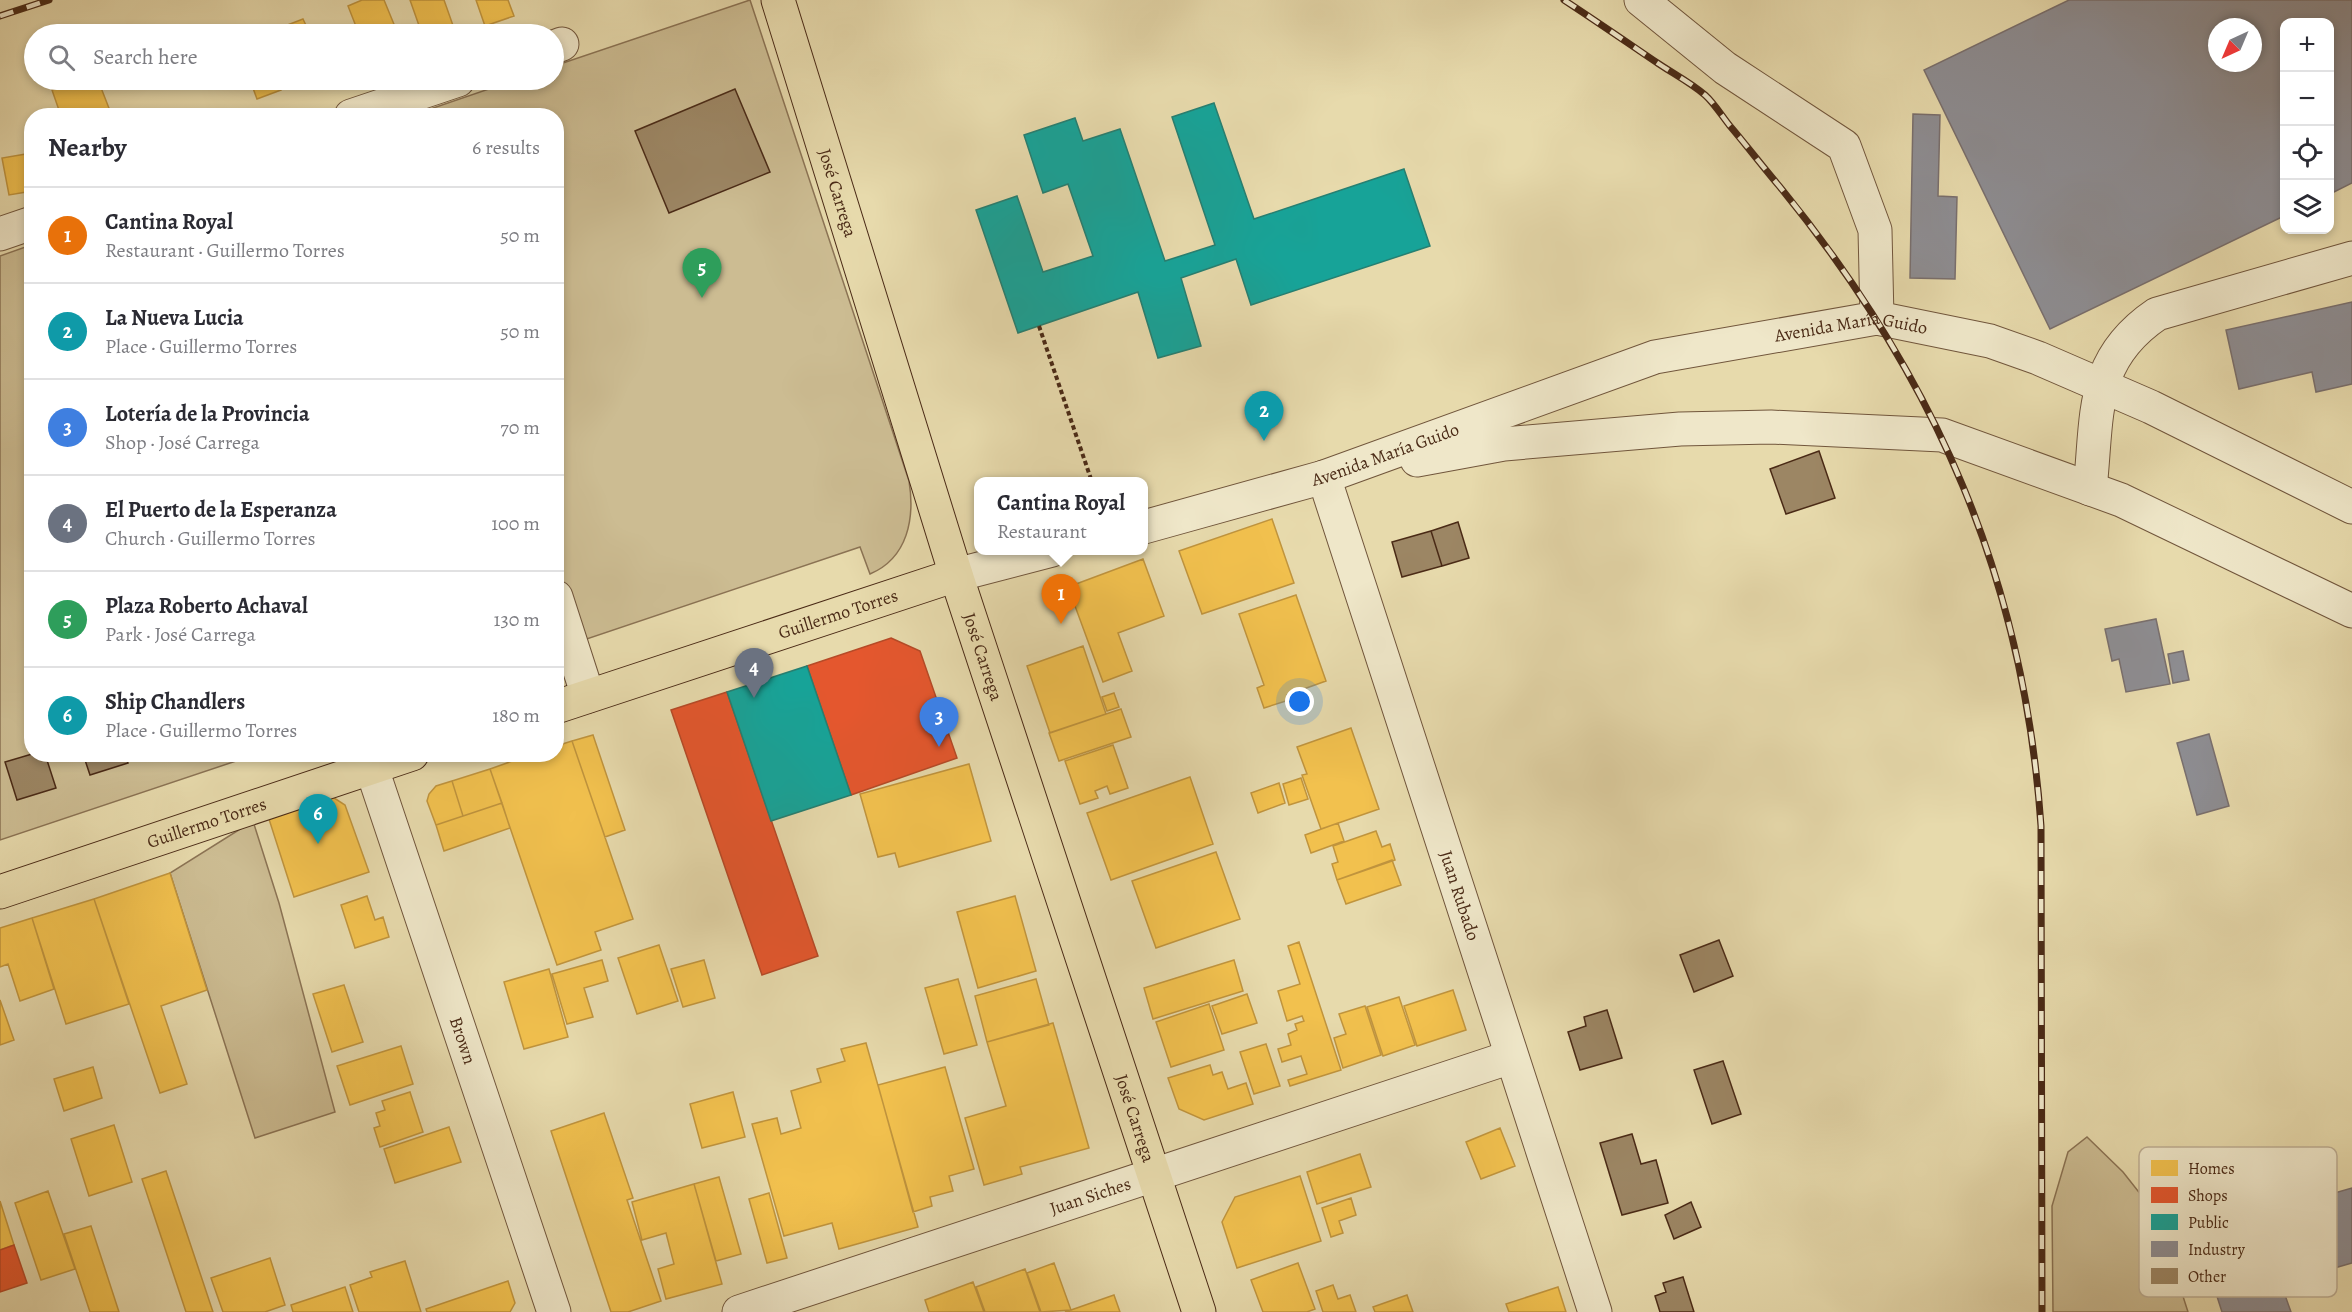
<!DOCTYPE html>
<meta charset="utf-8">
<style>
:root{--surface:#fff;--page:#f2f2f3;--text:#2b2b33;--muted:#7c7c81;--line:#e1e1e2;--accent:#0b8043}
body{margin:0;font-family:Alegreya,serif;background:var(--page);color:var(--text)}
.controls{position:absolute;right:18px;top:18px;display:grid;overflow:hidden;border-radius:12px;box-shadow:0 3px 9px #0003}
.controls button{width:54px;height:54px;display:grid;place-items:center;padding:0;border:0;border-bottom:2px solid var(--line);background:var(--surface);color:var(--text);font:30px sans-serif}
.compass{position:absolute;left:2208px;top:18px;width:54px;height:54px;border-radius:50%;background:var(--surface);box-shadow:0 3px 9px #0003;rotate:224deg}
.you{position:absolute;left:1300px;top:702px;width:21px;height:21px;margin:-15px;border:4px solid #fff;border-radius:50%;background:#1a73e8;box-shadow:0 0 0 9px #1a73e833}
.badge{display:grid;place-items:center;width:39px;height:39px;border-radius:50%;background:var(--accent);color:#fff;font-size:20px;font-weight:700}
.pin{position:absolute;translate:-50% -50px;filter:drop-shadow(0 2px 3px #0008)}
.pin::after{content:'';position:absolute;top:32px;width:21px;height:18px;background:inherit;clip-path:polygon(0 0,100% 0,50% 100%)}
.popup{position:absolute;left:974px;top:477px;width:174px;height:78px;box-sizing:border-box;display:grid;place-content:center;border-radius:12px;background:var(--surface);filter:drop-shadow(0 2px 4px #0005);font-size:20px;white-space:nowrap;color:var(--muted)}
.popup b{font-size:22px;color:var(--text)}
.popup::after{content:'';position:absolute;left:50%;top:100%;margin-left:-12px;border:12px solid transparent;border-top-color:var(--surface)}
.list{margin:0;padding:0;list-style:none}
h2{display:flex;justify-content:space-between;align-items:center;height:78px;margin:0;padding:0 24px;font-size:26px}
h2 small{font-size:20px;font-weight:400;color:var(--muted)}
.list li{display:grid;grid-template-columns:39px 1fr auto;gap:18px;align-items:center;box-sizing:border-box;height:96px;padding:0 24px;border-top:2px solid var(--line)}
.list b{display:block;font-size:22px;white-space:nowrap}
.list p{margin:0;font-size:20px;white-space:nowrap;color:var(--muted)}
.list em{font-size:20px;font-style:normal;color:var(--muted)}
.icon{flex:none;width:33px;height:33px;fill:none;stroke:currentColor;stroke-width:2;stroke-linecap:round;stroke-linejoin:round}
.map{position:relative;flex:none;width:2352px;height:1312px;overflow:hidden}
.search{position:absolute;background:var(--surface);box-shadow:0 3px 9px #0003;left:24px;top:24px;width:540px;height:66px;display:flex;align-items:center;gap:15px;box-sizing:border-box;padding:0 21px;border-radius:33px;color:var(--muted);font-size:22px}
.panel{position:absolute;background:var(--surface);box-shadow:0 3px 9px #0003;left:24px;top:108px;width:540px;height:654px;border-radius:24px}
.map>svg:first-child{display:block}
.green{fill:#ccbc92;stroke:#8b7354;stroke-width:1.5}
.homes{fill:#f2c14e;stroke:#c0943d;stroke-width:1.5}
.shops{fill:#e4572e;stroke:#b64a27;stroke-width:1.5}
.public{fill:#17a398;stroke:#267f71;stroke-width:1.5}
.industry{fill:#8d8d92;stroke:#796f6d;stroke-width:1.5;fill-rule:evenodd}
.building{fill:#9c8664;stroke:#4a2a16;stroke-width:1.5}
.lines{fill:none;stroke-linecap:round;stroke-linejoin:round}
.minor-casing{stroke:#71563c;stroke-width:35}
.major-casing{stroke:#4a2a16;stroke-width:35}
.path{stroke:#4a2a16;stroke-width:4;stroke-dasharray:4.5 3;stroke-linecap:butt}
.minor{stroke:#efe7c9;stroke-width:33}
.major{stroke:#e7daac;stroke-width:33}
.rail-casing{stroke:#4a2a16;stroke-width:7}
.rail{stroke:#efe7c9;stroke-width:4.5;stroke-dasharray:14;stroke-linecap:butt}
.labels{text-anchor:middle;stroke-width:6;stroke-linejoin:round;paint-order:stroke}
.street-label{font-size:18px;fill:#4a2a16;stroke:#efe7c9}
.key{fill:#efe7c9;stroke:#beae93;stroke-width:1.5}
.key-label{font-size:16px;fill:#4a2a16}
</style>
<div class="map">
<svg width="2352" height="1312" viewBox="0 0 2352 1312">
<rect width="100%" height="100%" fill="#e7daac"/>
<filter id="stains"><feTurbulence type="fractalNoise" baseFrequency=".00333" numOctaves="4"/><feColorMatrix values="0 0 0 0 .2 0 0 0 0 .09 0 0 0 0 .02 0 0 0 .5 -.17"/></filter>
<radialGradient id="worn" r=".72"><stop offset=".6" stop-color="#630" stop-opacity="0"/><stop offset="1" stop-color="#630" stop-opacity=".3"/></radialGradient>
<path class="green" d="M 750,0 L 909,481 C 915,518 908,558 870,574 L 860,547 L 557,649 L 556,116 L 410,116 L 515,80 L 554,80 L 554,66 Z
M 31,245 L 32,754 L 254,755 L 0,840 L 0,256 Z
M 253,821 L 279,903 L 335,1112 L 255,1138 L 170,873 Z
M 2087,1137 L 2123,1172 L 2157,1215 L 2188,1312 L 2053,1312 L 2052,1206 L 2068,1152 Z"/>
<path class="homes" d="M 362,0 L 384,0 L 398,34 L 359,34 L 348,6 Z
M 410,0 L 444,0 L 456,34 L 422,34 Z
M 476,0 L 508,0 L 514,16 L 485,26 Z
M 303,19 L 310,34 L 273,34 L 272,31 Z
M 79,80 L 98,80 L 112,116 L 61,116 L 52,90 Z
M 250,80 L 277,80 L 281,90 L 257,99 Z
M 32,153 L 32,191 L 9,195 L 2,158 Z
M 1272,519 L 1294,583 L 1202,614 L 1179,551 Z
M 1143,559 L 1164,616 L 1118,633 L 1132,671 L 1103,682 L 1068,587 Z
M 1296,595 L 1326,681 L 1287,695 L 1289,700 L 1264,708 L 1257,688 L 1264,685 L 1239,614 Z
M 1083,646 L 1106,714 L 1050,733 L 1027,666 Z
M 1114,693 L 1119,707 L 1107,711 L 1102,697 Z
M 1121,709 L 1131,737 L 1059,761 L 1049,733 Z
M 1351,728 L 1379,809 L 1321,829 L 1302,775 L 1307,774 L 1297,747 Z
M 593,735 L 625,830 L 605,837 L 572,741 Z
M 572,741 L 633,919 L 595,932 L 601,950 L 557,965 L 490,769 L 532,754 L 556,754 L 556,746 Z
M 1113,745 L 1128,788 L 1110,794 L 1107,786 L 1095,791 L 1098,798 L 1080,804 L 1065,761 Z
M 969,764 L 991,841 L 899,867 L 895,853 L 878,857 L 860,794 Z
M 490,769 L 502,803 L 463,816 L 452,781 Z
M 1190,777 L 1213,844 L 1111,880 L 1087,813 Z
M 1301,778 L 1308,799 L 1289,805 L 1283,784 Z
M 452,781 L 463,816 L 436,825 L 427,801 L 429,794 L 436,786 Z
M 1279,783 L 1285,803 L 1258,813 L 1251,793 Z
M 331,796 L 345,805 L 369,872 L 294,897 L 268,816 Z
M 502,803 L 510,828 L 444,851 L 436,825 Z
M 1338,823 L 1344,841 L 1311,853 L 1305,835 Z
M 1376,831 L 1382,847 L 1390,844 L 1395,860 L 1337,880 L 1332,864 L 1338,862 L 1333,846 Z
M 1216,852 L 1240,919 L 1156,948 L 1132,881 Z
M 1392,860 L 1401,885 L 1346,904 L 1337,880 Z
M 170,873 L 207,990 L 161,1006 L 187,1084 L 160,1093 L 94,899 Z
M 367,896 L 375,920 L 383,917 L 389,937 L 355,948 L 341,905 Z
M 1015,896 L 1036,971 L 978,988 L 957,912 Z
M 94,899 L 129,1004 L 66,1024 L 32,918 Z
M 32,918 L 54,989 L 20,1001 L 8,964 L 0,967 L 0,928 Z
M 1299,942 L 1341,1070 L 1290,1086 L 1288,1080 L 1307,1074 L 1301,1056 L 1282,1062 L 1278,1049 L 1291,1045 L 1288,1034 L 1297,1030 L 1295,1024 L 1304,1021 L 1302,1016 L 1287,1021 L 1278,991 L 1300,984 L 1288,946 Z
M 659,945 L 678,1001 L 637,1014 L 618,958 Z
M 602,960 L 608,981 L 584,988 L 593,1017 L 567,1024 L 552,974 Z
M 704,960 L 715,998 L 683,1007 L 671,969 Z
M 1234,960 L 1243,991 L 1153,1019 L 1144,988 Z
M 549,969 L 568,1037 L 524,1049 L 504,982 Z
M 958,979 L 977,1045 L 944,1054 L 925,988 Z
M 1036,979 L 1049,1025 L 987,1042 L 975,996 Z
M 344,985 L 363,1042 L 332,1052 L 313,994 Z
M 1453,990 L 1466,1030 L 1417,1046 L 1404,1006 Z
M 1247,994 L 1257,1023 L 1222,1034 L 1212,1006 Z
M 1399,997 L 1415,1045 L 1383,1056 L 1367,1007 Z
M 0,1000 L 14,1040 L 0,1045 Z
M 1209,1004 L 1224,1050 L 1171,1067 L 1156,1022 Z
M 1365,1006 L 1381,1055 L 1343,1068 L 1334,1038 L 1346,1034 L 1339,1014 Z
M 1053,1023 L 1089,1148 L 1020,1167 L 1022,1174 L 984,1185 L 965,1118 L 1006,1106 L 987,1042 Z
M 866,1043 L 918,1227 L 839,1249 L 832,1223 L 784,1236 L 752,1124 L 777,1118 L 781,1134 L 801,1128 L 791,1091 L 821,1082 L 817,1069 L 845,1061 L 841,1049 Z
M 1266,1044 L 1280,1086 L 1254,1094 L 1240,1052 Z
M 401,1046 L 413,1084 L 350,1105 L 337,1066 Z
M 1210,1065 L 1213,1075 L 1222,1072 L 1228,1089 L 1246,1083 L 1253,1104 L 1204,1120 L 1179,1109 L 1168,1078 Z
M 93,1067 L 102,1098 L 64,1111 L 54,1079 Z
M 945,1067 L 974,1169 L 949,1176 L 953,1191 L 930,1197 L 932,1206 L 913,1212 L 878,1085 Z
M 410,1092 L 423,1132 L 380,1147 L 374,1128 L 380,1126 L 376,1113 L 385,1110 L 382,1101 Z
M 733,1092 L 745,1137 L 702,1148 L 690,1104 Z
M 604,1113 L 633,1198 L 627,1200 L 661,1301 L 628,1312 L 611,1312 L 551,1131 Z
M 114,1125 L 132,1182 L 89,1196 L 71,1139 Z
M 449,1127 L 461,1162 L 395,1183 L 384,1149 Z
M 1500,1128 L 1515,1166 L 1481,1179 L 1466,1142 Z
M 1360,1154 L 1371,1187 L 1317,1204 L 1307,1172 Z
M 166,1171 L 213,1312 L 186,1312 L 142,1179 Z
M 1300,1176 L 1321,1241 L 1237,1268 L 1222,1222 L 1235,1197 Z
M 719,1177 L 741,1254 L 716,1261 L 694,1184 Z
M 694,1184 L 722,1284 L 666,1299 L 658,1269 L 674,1264 L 666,1233 L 642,1240 L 632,1202 Z
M 48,1191 L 75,1269 L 41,1280 L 15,1203 Z
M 769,1193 L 787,1258 L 767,1263 L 749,1199 Z
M 1351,1198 L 1356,1215 L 1339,1221 L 1343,1233 L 1331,1237 L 1322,1208 Z
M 0,1201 L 14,1245 L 0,1250 Z
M 91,1226 L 119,1312 L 90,1312 L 64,1234 Z
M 270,1258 L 285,1305 L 265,1312 L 223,1312 L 211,1278 Z
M 405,1261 L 421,1312 L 359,1312 L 350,1285 L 372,1277 L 370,1272 Z
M 1054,1263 L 1071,1310 L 1041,1312 L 1027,1273 Z
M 1298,1263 L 1315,1309 L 1307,1312 L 1263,1312 L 1251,1280 Z
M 1025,1269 L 1040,1312 L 985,1312 L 976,1287 Z
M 508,1281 L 515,1303 L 510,1312 L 427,1312 L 426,1309 Z
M 973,1282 L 984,1312 L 929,1312 L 925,1300 Z
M 1333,1285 L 1338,1299 L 1350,1295 L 1356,1312 L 1323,1312 L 1316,1291 Z
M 345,1287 L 353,1312 L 293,1312 L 291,1305 Z
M 1558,1287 L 1566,1312 L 1509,1312 L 1506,1304 Z
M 1114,1295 L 1120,1312 L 1065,1312 L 1071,1310 Z
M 1407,1295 L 1413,1312 L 1375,1312 L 1373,1307 Z"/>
<path class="shops" d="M 891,638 L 920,651 L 957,758 L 851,795 L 807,666 Z
M 727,692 L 818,956 L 762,975 L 671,710 Z
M 14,1245 L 27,1283 L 0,1292 L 0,1250 Z"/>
<path class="public" d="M 1214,103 L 1254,219 L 1404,169 L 1430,246 L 1251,305 L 1236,259 L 1181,278 L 1201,346 L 1158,358 L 1138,292 L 1018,333 L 976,210 L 1017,196 L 1043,272 L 1093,256 L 1068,184 L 1043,193 L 1024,135 L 1075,118 L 1083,141 L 1120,129 L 1165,261 L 1215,245 L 1172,117 Z
M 807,666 L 851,795 L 771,821 L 727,692 Z"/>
<path class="industry" d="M 2069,0 L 2352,0 L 2352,183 L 2330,194 L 2330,22 L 2284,22 L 2284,216 L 2050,329 L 1924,70 ZM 2217,27 L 2253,27 L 2253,63 L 2217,63 Z
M 1913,114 L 1940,115 L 1938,196 L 1957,197 L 1955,279 L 1910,278 Z
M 2352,302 L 2352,384 L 2316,392 L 2312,372 L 2239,389 L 2226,330 Z
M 2156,619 L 2170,684 L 2126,692 L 2119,659 L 2112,661 L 2105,629 Z
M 2183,651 L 2189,680 L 2173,683 L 2168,654 Z
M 2209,734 L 2229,806 L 2197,815 L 2177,743 Z
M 2352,1188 L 2352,1263 L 2331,1269 L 2310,1200 Z
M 2274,1264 L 2291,1312 L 2222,1312 L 2213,1284 Z"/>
<path class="building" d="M 735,89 L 770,172 L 669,213 L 635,131 Z
M 1819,451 L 1835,498 L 1786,514 L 1770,469 Z
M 1458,522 L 1469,558 L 1442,566 L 1431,531 Z
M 1431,531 L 1442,566 L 1402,577 L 1392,542 Z
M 32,754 L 45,754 L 56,788 L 17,800 L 5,762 Z
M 83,754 L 125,754 L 128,763 L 90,775 Z
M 1719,940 L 1733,976 L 1694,992 L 1680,955 Z
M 1607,1010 L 1622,1058 L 1580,1070 L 1568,1032 L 1586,1026 L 1584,1017 Z
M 1723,1061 L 1741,1114 L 1712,1124 L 1694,1070 Z
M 1632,1134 L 1641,1164 L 1656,1160 L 1668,1203 L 1622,1215 L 1600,1143 Z
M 1691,1202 L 1701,1227 L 1674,1239 L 1665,1215 Z
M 1683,1277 L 1694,1312 L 1660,1312 L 1655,1296 L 1666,1292 L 1663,1283 Z"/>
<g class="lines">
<g class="minor-casing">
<g id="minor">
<path d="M 1641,0 L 1725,68 L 1844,146 L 1875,230 L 1877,318"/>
<path d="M 554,47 L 562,44"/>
<path d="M 351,116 L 458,80"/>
<path d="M 0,234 L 32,223"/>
<path d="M 1417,460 L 1504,444 L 1680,429 L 1771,427 L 1942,435 L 2121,500 L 2352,611"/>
<path id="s1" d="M 1324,477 L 1595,1312"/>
<path d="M 2090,489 C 2098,415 2089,360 2157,314 L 2352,258"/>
<path id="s2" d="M 1144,527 L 1324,477 L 1655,357 L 1877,318 L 1990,341 L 2038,358 L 2151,407 L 2352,507"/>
<path d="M 956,575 L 1052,550"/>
<path d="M 556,597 L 588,696"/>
<path id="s3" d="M 367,754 L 554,1312"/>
<path id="s4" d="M 739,1312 L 1511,1057"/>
</g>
</g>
<g class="major-casing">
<g id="major">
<path id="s5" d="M 778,0 L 956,575 L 1199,1312"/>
<path id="s6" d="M 556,707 L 956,575"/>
<path id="s7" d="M 0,892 L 412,754"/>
</g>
</g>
<path class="path" d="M 1039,326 L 1092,482"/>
<use href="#minor" class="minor"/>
<use href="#major" class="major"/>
<g class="rail-casing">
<path id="rail" d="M 1564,0 C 1596,21 1628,43 1659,64 C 1674,74 1691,83 1705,95 C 1714,103 1722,116 1730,126 C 1747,146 1763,167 1780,187 C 1936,378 2024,579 2041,826 L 2042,1312
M 0,16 L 49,0"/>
</g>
<use href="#rail" class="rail"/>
</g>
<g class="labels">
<g class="street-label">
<text dy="6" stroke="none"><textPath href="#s5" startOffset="202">José Carrega</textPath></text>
<text dy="6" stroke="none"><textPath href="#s2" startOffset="738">Avenida María Guido</textPath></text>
<text dy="6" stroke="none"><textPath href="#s2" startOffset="252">Avenida María Guido</textPath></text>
<text dy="6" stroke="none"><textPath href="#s6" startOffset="297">Guillermo Torres</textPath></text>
<text dy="6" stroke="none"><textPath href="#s5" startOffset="688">José Carrega</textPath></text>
<text dy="6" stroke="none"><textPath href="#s7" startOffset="218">Guillermo Torres</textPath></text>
<text dy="6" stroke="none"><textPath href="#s1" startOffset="440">Juan Rubado</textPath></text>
<text dy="6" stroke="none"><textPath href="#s3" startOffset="302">Brown</textPath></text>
<text dy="6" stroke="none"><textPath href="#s5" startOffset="1174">José Carrega</textPath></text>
<text dy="6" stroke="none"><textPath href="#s4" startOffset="370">Juan Siches</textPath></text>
</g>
</g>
<rect x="2139" y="1147" width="198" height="150" rx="9" class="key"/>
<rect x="2151" y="1160" width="27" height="16" fill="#f2c14e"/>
<rect x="2151" y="1187" width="27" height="16" fill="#e4572e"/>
<rect x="2151" y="1214" width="27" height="16" fill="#17a398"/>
<rect x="2151" y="1241" width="27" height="16" fill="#8d8d92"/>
<rect x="2151" y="1268" width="27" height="16" fill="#9c8664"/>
<g class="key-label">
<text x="2188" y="1174">Homes</text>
<text x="2188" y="1201">Shops</text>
<text x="2188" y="1228">Public</text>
<text x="2188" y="1255">Industry</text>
<text x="2188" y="1282">Other</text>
</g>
<rect width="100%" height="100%" filter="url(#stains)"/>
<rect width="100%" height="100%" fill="url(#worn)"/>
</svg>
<div class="controls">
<button>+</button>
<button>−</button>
<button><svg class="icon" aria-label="locate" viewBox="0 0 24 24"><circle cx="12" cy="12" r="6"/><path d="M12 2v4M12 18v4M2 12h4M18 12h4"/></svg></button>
<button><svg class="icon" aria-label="layers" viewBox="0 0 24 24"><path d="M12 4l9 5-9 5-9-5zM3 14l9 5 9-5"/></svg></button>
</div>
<svg class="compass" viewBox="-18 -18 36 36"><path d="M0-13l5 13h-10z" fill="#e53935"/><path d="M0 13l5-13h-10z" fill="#7c7c81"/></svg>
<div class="you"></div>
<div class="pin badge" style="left:1061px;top:624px;background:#e8710a">1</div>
<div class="popup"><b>Cantina Royal</b>Restaurant</div>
<div class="pin badge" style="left:1264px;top:441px;background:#0f9aa8">2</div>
<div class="pin badge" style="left:939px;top:747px;background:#3f7fe0">3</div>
<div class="pin badge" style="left:754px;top:698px;background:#6b7280">4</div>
<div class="pin badge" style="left:702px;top:298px;background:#2e9e5b">5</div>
<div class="pin badge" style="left:318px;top:844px;background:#0f9aa8">6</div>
<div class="search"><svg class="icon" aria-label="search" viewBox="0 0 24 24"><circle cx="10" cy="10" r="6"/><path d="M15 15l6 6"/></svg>Search here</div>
<section class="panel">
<h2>Nearby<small>6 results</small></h2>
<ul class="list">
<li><span class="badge" style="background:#e8710a">1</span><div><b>Cantina Royal</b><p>Restaurant · Guillermo Torres</p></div><em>50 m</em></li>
<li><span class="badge" style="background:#0f9aa8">2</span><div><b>La Nueva Lucia</b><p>Place · Guillermo Torres</p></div><em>50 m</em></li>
<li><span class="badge" style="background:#3f7fe0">3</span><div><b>Lotería de la Provincia</b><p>Shop · José Carrega</p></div><em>70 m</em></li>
<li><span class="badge" style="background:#6b7280">4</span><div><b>El Puerto de la Esperanza</b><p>Church · Guillermo Torres</p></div><em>100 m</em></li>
<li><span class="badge" style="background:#2e9e5b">5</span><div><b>Plaza Roberto Achaval</b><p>Park · José Carrega</p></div><em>130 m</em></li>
<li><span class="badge" style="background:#0f9aa8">6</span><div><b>Ship Chandlers</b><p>Place · Guillermo Torres</p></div><em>180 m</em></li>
</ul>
</section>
</div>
